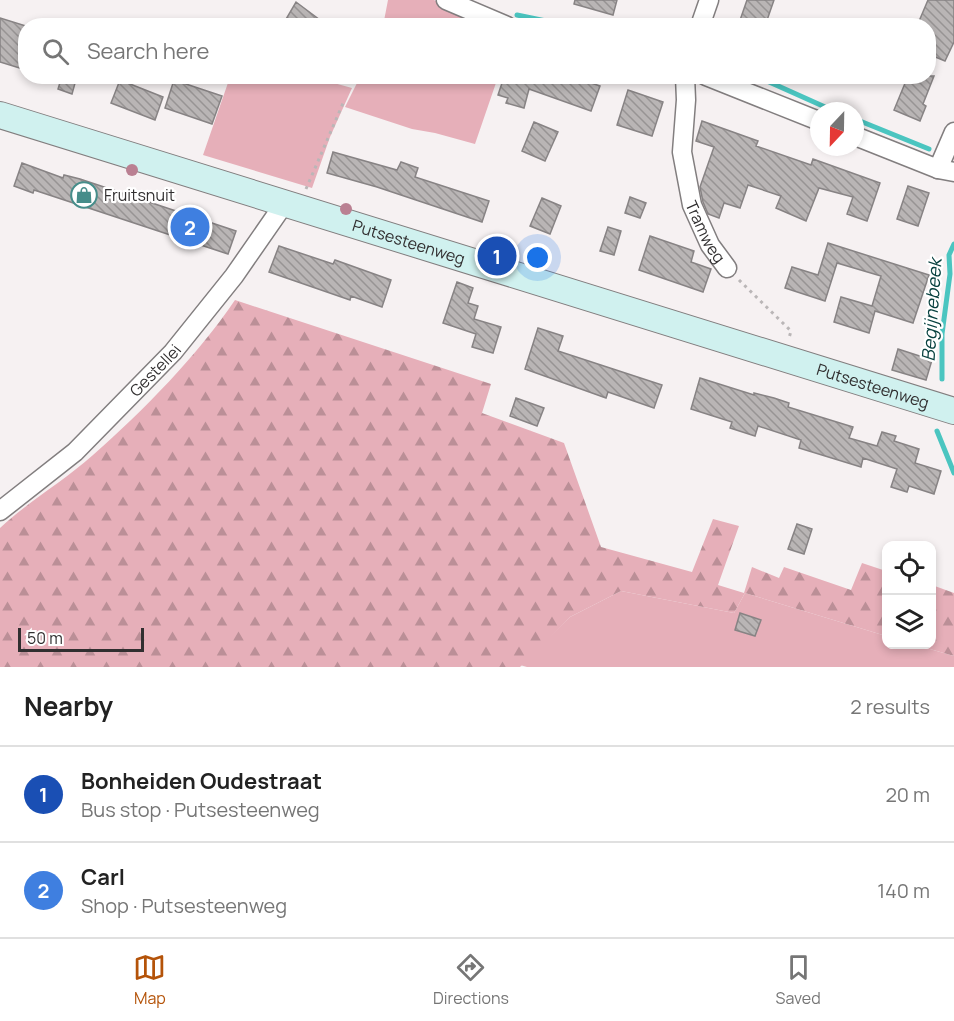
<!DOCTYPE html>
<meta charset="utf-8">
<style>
:root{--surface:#fff;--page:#f6f6f6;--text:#222;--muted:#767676;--line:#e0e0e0;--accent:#b45309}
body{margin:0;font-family:Manrope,sans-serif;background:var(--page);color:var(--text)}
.controls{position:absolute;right:18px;bottom:18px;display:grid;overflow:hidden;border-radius:12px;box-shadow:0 3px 9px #0003}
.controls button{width:54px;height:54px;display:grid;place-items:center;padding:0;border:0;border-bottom:2px solid var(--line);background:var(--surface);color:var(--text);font:30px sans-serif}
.compass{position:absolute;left:810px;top:102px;width:54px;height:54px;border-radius:50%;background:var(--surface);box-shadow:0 3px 9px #0003;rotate:202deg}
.scale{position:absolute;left:18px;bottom:15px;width:126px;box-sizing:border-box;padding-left:6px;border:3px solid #312f30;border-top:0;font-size:16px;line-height:21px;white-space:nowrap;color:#312f30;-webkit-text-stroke:4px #fff;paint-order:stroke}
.you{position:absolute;left:538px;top:258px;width:21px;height:21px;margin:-15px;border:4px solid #fff;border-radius:50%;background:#1a73e8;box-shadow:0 0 0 9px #1a73e833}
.badge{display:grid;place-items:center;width:39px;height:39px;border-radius:50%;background:var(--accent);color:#fff;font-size:20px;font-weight:700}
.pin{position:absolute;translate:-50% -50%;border:3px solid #fff;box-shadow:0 2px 6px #0006}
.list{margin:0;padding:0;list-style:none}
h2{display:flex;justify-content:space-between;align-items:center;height:78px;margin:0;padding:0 24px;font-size:26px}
h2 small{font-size:20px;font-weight:400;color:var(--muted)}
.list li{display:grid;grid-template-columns:39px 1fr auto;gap:18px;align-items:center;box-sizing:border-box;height:96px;padding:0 24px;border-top:2px solid var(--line)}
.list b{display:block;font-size:22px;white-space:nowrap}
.list p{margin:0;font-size:20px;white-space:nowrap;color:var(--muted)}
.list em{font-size:20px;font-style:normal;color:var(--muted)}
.icon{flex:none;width:33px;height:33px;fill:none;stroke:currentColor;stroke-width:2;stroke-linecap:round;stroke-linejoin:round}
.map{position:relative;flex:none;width:954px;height:667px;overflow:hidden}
.search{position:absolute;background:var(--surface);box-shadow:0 3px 9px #0003;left:18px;right:18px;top:18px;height:66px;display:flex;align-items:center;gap:15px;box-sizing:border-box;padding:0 21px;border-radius:24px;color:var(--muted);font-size:22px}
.sheet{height:270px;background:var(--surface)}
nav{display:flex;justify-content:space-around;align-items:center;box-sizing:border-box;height:84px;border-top:2px solid var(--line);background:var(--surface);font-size:16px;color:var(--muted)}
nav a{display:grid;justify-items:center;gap:3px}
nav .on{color:var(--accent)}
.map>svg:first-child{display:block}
.green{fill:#e6afb9}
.forest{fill:url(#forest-firs)}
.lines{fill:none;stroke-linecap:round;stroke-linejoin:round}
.stream{stroke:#4bc5c0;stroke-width:5}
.building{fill:url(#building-back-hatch);stroke:#878384;stroke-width:1.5}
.minor-casing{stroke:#827e7f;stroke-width:21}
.secondary-casing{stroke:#827e7f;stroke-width:28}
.path{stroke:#bab6b7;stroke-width:3;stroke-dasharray:3 4.5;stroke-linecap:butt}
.minor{stroke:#fff;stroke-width:18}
.secondary{stroke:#d0f1ef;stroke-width:26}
.tree{fill:#ba8092}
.labels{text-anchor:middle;stroke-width:4.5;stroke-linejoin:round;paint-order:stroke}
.poi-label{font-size:16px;fill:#312f30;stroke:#fff;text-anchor:start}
.street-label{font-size:16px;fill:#312f30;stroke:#fff}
.water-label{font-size:18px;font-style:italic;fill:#08413f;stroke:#fff}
</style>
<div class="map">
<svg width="954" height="667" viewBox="0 0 954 667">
<defs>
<pattern id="forest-firs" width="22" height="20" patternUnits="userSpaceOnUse" patternTransform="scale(1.5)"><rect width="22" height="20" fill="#e6afb9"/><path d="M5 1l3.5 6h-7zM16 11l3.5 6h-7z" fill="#bb8f97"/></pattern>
<pattern id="building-back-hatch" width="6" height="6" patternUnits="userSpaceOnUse" patternTransform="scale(1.5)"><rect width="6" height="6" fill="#b9b5b5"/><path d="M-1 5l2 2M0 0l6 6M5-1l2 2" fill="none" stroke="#979494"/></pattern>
</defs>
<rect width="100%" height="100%" fill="#f6f1f2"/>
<path class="green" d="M 388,0 L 434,0 L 484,25 L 383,26 Z
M 230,77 L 312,77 L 352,88 L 330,137 L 312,188 L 203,155 Z
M 360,77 L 360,76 L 498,77 L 475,144 L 435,133 L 412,129 L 345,107 Z
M 621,591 L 734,613 L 745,593 L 886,636 L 886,644 L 916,645 L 954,656 L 954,667 L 527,667 L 520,665 L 570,617 Z"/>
<path class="forest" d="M 235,300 L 491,384 L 482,413 L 564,443 L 601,547 L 692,572 L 713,519 L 739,526 L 718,585 L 744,593 L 752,567 L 779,578 L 784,567 L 851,590 L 862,563 L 886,571 L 886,636 L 745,593 L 734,613 L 621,591 L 570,617 L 520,667 L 0,667 L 0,528 C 29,501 64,481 93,455 C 144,410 197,356 235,300 Z
M 932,585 L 954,593 L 954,656 L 916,645 L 932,644 Z"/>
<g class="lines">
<path class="stream" d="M 517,15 L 570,26
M 756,76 L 834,111
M 855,119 L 929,149
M 942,379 L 942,334 L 950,274 L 949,255 L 954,244
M 937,431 L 954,473"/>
</g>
<path class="building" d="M 575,0 L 617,0 L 613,15 L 574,4 Z
M 747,0 L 774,0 L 765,26 L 738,26 Z
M 928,0 L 954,0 L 954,42 L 945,61 L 928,54 L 928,26 L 917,26 Z
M 296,2 L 328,26 L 282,26 Z
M 0,18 L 26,26 L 26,70 L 0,62 Z
M 62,76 L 77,76 L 72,94 L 58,89 Z
M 499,76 L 571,76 L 600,86 L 591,111 L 529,89 L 524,108 L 506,103 L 508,98 L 498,95 L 503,80 L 499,79 Z
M 908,76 L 934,76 L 923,104 L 926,106 L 920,121 L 894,110 Z
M 120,80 L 163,97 L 155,120 L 111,103 Z
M 174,80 L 222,96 L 212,124 L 165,108 Z
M 628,90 L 663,102 L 652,136 L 617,125 Z
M 702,121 L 758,141 L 756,146 L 811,165 L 813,159 L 880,183 L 867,221 L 847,214 L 853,197 L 819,188 L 806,221 L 776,208 L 781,196 L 748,185 L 740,208 L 724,203 L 719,218 L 708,214 L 703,202 L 700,187 L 714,147 L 696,141 Z
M 534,122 L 558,132 L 545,161 L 522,151 Z
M 333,152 L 397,170 L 401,162 L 418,168 L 415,177 L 489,201 L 482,222 L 377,187 L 327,173 Z
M 22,163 L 63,178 L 64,175 L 80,179 L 236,231 L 228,254 L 34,190 L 33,193 L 14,186 Z
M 908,186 L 929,193 L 918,226 L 897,219 Z
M 630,197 L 646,203 L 640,218 L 625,213 Z
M 542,198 L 561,206 L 550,234 L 530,226 Z
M 608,227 L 621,231 L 614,255 L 600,251 Z
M 650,236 L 694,251 L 691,262 L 711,269 L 703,292 L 639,270 Z
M 828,243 L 929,275 L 913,323 L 875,311 L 869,333 L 834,322 L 841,297 L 872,306 L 881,276 L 837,263 L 825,301 L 785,288 L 792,267 L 818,275 Z
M 279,246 L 333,264 L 335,260 L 391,280 L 382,307 L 351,296 L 350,300 L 269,272 Z
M 457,282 L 473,288 L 468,303 L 478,306 L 474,319 L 501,327 L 493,353 L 472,347 L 476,334 L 443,323 Z
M 538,328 L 563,336 L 558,351 L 662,385 L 654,408 L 608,392 L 606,398 L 525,369 Z
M 898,349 L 932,360 L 926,380 L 892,370 Z
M 700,378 L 754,395 L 754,393 L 774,398 L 789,403 L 788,407 L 853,427 L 849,438 L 877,446 L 882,432 L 896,436 L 894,441 L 919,449 L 915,463 L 941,471 L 934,494 L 909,486 L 907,492 L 891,487 L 897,469 L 863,458 L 861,467 L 799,448 L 801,440 L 758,426 L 755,436 L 730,428 L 732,422 L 691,409 Z
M 516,398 L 544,408 L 537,426 L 510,416 Z
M 797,524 L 812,529 L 804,554 L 788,549 Z
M 740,613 L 761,620 L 755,636 L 735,630 Z"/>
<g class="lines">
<g class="minor-casing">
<g id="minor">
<path d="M 446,0 L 507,26"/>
<path d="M 700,26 L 709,0"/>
<path id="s1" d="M 685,76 L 686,100 L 682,152 L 692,205 L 710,245 L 727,268"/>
<path d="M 706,76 L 819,121"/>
<path d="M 855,136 L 938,169 L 954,172"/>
<path d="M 938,169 L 954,132"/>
<path id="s2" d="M 0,511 L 75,452 L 173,352 L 234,276 L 284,204"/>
</g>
</g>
<g class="secondary-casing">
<g id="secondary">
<path id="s3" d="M 0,115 L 954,411"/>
</g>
</g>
<path class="path" d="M 306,189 L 344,101
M 739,280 L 791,331 L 789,338"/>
<use href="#minor" class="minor"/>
<use href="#secondary" class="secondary"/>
</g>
<g class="tree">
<circle cx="132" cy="170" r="6"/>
<circle cx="346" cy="209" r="6"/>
</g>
<defs>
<g id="shop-ring" transform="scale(1.35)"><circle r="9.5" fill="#fff" stroke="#468d8a" stroke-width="1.5"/><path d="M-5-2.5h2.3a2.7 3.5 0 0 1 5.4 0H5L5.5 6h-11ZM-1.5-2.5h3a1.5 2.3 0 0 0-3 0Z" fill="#468d8a"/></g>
</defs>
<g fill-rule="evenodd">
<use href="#shop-ring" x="84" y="195"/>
</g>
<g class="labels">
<g class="poi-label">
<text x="104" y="201">Fruitsnuit</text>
</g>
<g class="street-label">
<text dy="6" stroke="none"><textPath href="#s1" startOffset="160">Tramweg</textPath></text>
<text dy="6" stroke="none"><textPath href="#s3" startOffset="428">Putsesteenweg</textPath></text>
<text dy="6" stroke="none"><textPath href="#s2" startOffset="210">Gestellei</textPath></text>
<text dy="6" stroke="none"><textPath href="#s3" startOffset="914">Putsesteenweg</textPath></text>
</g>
<g class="water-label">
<text transform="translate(932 310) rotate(-86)" y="6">Begijnebeek</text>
</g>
</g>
</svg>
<div class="controls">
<button><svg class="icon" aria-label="locate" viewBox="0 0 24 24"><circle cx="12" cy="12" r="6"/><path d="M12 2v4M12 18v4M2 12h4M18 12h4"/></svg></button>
<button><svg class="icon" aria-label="layers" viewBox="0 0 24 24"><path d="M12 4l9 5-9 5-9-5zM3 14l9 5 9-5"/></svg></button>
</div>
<svg class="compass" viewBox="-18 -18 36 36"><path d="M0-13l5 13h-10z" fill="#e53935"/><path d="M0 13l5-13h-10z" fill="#767676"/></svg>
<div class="scale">50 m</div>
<div class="you"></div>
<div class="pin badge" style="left:497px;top:256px;background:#1a4fb4">1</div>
<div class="pin badge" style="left:190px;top:227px;background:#3f7fe0">2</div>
<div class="search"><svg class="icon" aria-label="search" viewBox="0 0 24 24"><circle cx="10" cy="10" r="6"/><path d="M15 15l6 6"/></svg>Search here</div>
</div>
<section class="sheet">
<h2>Nearby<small>2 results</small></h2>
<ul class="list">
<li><span class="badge" style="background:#1a4fb4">1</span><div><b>Bonheiden Oudestraat</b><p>Bus stop · Putsesteenweg</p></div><em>20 m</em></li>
<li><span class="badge" style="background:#3f7fe0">2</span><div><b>Carl</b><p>Shop · Putsesteenweg</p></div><em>140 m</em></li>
</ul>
</section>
<nav>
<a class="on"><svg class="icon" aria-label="map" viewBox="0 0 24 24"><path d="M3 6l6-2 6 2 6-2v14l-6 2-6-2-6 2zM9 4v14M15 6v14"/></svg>Map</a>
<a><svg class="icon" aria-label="directions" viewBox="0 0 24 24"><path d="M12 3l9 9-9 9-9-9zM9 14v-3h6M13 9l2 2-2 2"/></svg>Directions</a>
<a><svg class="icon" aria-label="saved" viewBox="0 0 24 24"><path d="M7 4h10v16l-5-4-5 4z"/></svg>Saved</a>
</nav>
